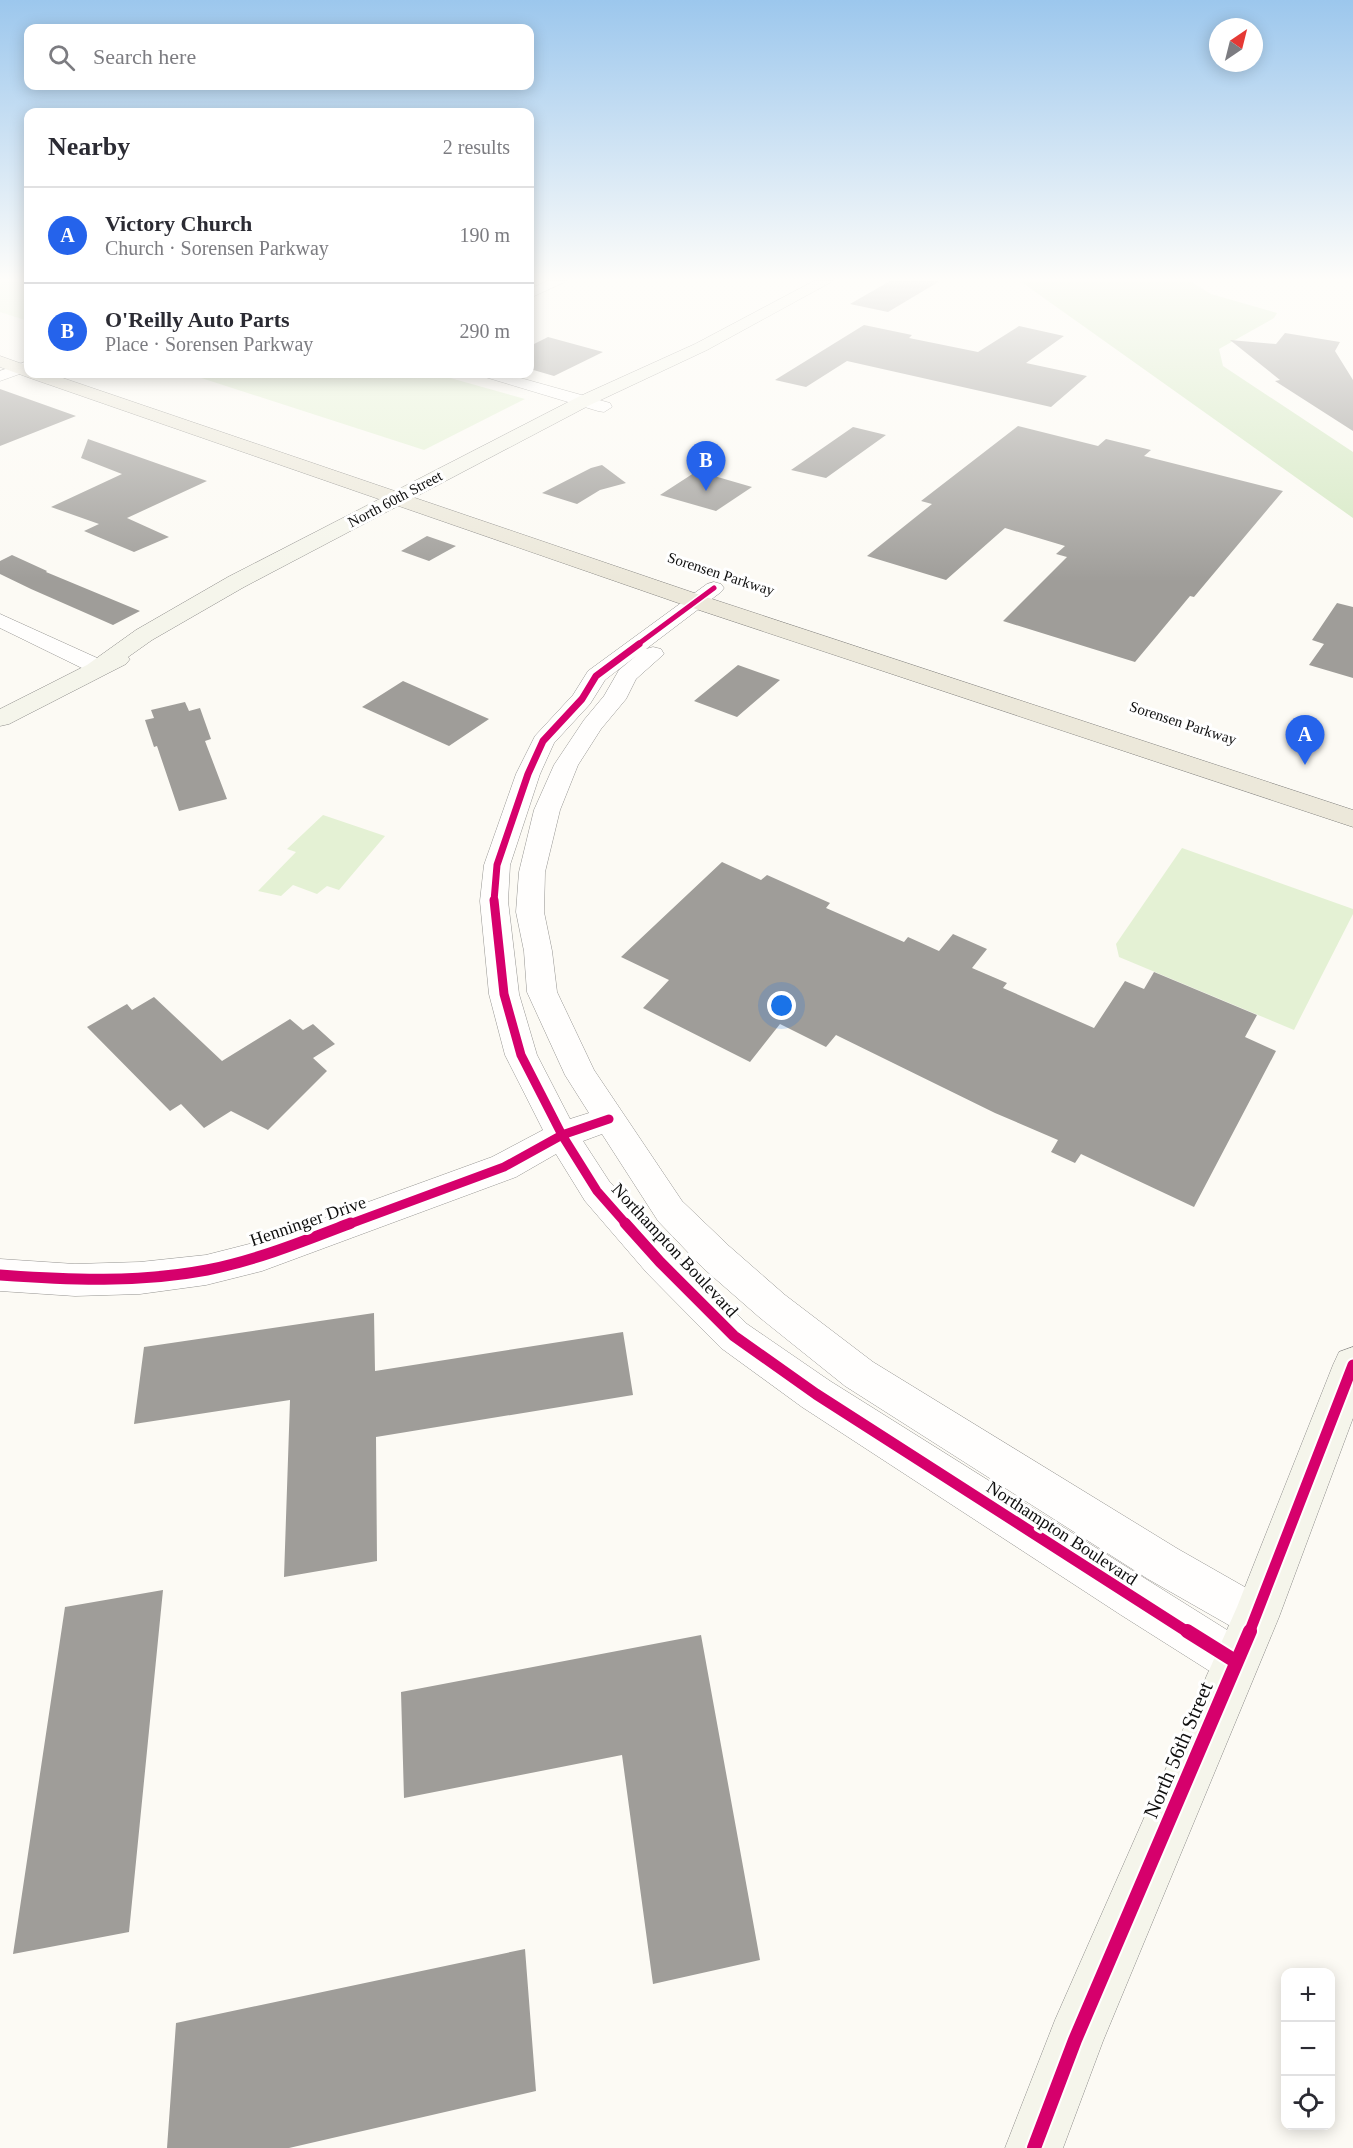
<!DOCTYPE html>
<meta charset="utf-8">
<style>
:root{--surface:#fff;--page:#f7f7f7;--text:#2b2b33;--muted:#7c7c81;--line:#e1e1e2;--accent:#2563eb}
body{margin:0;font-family:Georgia,serif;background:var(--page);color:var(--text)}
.controls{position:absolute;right:18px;bottom:18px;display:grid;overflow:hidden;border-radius:12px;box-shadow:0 3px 15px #0003}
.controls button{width:54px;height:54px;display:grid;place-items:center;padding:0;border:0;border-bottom:2px solid var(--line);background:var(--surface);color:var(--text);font:30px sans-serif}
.compass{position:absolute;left:1209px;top:18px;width:54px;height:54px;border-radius:50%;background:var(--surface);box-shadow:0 3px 15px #0003;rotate:35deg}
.you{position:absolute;left:782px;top:1006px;width:21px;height:21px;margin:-15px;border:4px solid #fff;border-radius:50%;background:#1a73e8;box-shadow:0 0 0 9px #1a73e833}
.badge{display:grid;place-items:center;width:39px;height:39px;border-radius:50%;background:var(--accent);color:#fff;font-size:20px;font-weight:700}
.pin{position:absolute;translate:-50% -50px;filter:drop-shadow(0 2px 3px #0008)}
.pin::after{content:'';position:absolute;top:32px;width:21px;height:18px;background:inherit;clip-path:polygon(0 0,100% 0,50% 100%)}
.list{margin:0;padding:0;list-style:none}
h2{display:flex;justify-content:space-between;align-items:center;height:78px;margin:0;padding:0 24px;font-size:26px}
h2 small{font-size:20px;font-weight:400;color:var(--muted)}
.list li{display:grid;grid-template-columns:39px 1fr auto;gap:18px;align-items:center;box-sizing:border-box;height:96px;padding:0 24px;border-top:2px solid var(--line)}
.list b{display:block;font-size:22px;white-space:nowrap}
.list p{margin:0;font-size:20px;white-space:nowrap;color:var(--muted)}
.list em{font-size:20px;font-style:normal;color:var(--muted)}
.icon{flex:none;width:33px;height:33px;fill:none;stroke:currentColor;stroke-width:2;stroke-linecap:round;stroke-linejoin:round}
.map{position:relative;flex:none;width:1353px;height:2148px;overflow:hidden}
.search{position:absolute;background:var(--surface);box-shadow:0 3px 15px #0003;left:24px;top:24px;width:510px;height:66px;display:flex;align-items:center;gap:15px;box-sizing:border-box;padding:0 21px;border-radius:12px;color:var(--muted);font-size:22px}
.panel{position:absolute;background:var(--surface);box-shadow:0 3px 15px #0003;left:24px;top:108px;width:510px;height:270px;border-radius:12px}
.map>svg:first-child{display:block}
.green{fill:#e4f1d4}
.forest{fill:#d4e8c2}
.building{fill:#9f9d99}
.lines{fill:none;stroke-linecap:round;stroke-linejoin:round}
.street-casing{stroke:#969592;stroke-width:1}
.secondary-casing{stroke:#8c8b89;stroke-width:1}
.primary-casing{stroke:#83827f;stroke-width:1}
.street{fill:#fffefd;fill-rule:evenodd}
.secondary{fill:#f5f5eb;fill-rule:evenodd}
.primary{fill:#ece8da;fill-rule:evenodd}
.cycleway-far4-casing{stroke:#fff;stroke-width:8}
.cycleway-far3-casing{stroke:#fff;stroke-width:10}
.cycleway-far2-casing{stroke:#fff;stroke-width:13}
.cycleway-far1-casing{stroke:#fff;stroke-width:15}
.cycleway-casing{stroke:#fff;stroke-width:18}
.cycleway-far4{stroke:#d6006c;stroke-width:5}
.cycleway-far3{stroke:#d6006c;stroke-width:7}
.cycleway-far2{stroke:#d6006c;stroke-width:9}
.cycleway-far1{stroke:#d6006c;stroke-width:11}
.cycleway{stroke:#d6006c;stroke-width:14}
.labels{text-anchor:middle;stroke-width:6;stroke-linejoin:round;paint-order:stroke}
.far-street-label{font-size:15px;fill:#0f0f0f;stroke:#fff}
.street-label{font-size:18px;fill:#0f0f0f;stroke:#fff}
.near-street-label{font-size:21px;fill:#0f0f0f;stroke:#fff}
</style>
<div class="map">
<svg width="1353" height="2148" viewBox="0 0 1353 2148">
<rect width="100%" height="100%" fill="#fcfaf4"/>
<path class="green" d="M 3,281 L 28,281 L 28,321 L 0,312 L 0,285 Z
M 189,374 L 436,374 L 525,399 L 424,450 Z
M 323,815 L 385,836 L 339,890 L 327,886 L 317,894 L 293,885 L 281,896 L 258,891 L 296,852 L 287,849 Z
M 1182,848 L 1353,909 L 1353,914 L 1294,1030 L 1119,957 L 1116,944 Z"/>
<path class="forest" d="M 1020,281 L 1190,281 L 1211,294 L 1277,313 L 1274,318 L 1219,349 L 1223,366 L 1353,452 L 1353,518 Z"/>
<path class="building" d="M 890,281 L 940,281 L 888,312 L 850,304 Z
M 864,325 L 912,335 L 909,338 L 978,352 L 1019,326 L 1064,336 L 1026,363 L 1087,376 L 1051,407 L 847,361 L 806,387 L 775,380 Z
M 1285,333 L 1340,342 L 1335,351 L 1353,380 L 1353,431 L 1275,381 L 1280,380 L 1230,340 L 1276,344 Z
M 548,337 L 603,352 L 554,376 L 530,369 L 530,346 Z
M 0,389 L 76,416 L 0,446 Z
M 1018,426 L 1098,446 L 1106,439 L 1151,450 L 1144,456 L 1283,491 L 1194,597 L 1190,596 L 1135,662 L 1003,621 L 1067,557 L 1056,554 L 1065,546 L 1005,528 L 946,580 L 867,556 L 932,504 L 921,501 Z
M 853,427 L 886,435 L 826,478 L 791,470 Z
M 88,439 L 207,481 L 127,518 L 169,537 L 134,552 L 84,531 L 99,524 L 51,507 L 122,474 L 81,458 Z
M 602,465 L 626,483 L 600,490 L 577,504 L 542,493 L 591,468 Z
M 697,471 L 752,487 L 716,511 L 660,495 Z
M 427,536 L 456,546 L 429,561 L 401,551 Z
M 12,555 L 47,571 L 46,572 L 140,611 L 113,625 L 31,589 L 0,574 L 0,561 Z
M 1337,603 L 1353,607 L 1353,678 L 1309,665 L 1324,644 L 1312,640 Z
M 738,665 L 780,680 L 737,717 L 694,701 Z
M 403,681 L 489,719 L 449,746 L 362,707 Z
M 185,702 L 189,711 L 200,708 L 211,739 L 205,741 L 227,799 L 179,811 L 157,746 L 154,747 L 145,720 L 154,718 L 151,710 Z
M 722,862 L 761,880 L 767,875 L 830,903 L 826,908 L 904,942 L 908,937 L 939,951 L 953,934 L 987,949 L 972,968 L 1007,983 L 1003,988 L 1094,1028 L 1125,981 L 1144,989 L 1154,972 L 1257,1015 L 1245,1037 L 1276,1051 L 1194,1207 L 1081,1154 L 1075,1163 L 1051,1152 L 1058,1140 L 995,1113 L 836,1035 L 826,1047 L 780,1024 L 750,1062 L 643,1008 L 669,980 L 621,957 Z
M 154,997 L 222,1061 L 290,1019 L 303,1030 L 313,1024 L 335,1044 L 313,1058 L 327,1071 L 268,1130 L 231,1111 L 204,1128 L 181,1104 L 170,1111 L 87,1027 L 127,1004 L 132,1010 Z
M 374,1313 L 375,1371 L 623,1332 L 633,1395 L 376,1437 L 377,1561 L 284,1577 L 290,1400 L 134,1424 L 144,1347 Z
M 163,1590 L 129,1932 L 13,1954 L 65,1607 Z
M 701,1635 L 760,1960 L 653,1984 L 622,1755 L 404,1798 L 401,1692 Z
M 525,1949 L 536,2091 L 289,2148 L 167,2148 L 176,2023 Z"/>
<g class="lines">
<g class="street-casing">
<path id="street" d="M 547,281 L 567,281 L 530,298 L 530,289 Z
M 28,361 L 28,371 L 0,381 L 0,371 Z
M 483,374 L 506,374 L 610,403 L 612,407 L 604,412 L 598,411 L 485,377 Z
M 714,582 L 721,584 L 724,588 L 721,592 L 646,649 L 653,647 L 661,649 L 664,654 L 636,679 L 626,699 L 601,729 L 578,765 L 560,810 L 545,872 L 544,912 L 552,951 L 557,992 L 594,1070 L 682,1201 L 729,1246 L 785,1295 L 873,1362 L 1178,1549 L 1271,1602 L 1278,1617 L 1271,1632 L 1256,1639 L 1241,1632 L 1148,1579 L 845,1386 L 759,1317 L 703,1268 L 658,1221 L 602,1134 L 583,1141 L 609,1181 L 673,1251 L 747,1324 L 830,1381 L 1251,1645 L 1257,1661 L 1251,1677 L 1235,1683 L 1219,1677 L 1121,1615 L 802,1407 L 721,1348 L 647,1273 L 585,1201 L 556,1154 L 516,1177 L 262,1271 L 206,1285 L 140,1294 L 75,1296 L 0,1291 L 0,1259 L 75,1264 L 140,1262 L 206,1255 L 261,1241 L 492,1157 L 543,1130 L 505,1055 L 489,994 L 480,901 L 484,865 L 516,774 L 535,736 L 573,695 L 588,671 L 707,584 ZM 636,656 L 619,670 L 604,696 L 584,720 L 554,765 L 534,810 L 519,872 L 516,912 L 524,951 L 527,992 L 565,1075 L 589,1113 L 570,1119 L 537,1055 L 519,994 L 508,901 L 510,865 L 540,774 L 554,743 L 590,704 L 605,680 Z
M 0,614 L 106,662 L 109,667 L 106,672 L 98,674 L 90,672 L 0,628 Z"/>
</g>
<g class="secondary-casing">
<path id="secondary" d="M 814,281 L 833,281 L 707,350 L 590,405 L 244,587 L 152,640 L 128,657 L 130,659 L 126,664 L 9,724 L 0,726 L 0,709 L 87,665 L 136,630 L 228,577 L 578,397 L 695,344 Z
M 1353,1347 L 1353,1418 L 1279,1617 L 1103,2041 L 1063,2148 L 1005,2148 L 1055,2020 L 1237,1607 L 1333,1365 L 1339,1352 Z"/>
</g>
<g class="primary-casing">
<path id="primary" d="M 0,356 L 28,366 L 28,374 L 51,374 L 703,596 L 1353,810 L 1353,827 L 687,606 L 30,378 L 0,367 Z"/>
</g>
<use href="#street" class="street"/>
<use href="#secondary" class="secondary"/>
<use href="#primary" class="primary"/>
<g class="cycleway-far4-casing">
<path id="cycleway-far4" d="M 637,645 L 714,588"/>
</g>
<g class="cycleway-far3-casing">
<path id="cycleway-far3" d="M 494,901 L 497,865 L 528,774 L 543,741 L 582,699 L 596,676 L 639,644"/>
</g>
<g class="cycleway-far2-casing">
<path id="cycleway-far2" d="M 494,900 L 504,994 L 521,1055 L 562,1135 L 597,1191 L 627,1225
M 347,1225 L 504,1167 L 562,1135 L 609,1119"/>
</g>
<g class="cycleway-far1-casing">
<path id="cycleway-far1" d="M 625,1223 L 660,1262 L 734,1336 L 816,1394 L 1189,1633
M 0,1275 C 69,1280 139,1283 207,1270 C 257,1260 304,1241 351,1223
M 1249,1633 L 1353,1365"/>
</g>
<g class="cycleway-casing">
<path id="cycleway" d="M 1187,1631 L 1235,1661
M 1034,2148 L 1075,2040 L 1250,1631"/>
</g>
<use href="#cycleway-far4" class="cycleway-far4"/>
<use href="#cycleway-far3" class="cycleway-far3"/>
<use href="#cycleway-far2" class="cycleway-far2"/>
<use href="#cycleway-far1" class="cycleway-far1"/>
<use href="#cycleway" class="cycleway"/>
</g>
<linearGradient id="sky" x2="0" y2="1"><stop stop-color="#9cc7ed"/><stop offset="0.48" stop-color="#fefdfa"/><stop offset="1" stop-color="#fefdfa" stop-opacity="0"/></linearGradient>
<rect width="1353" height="582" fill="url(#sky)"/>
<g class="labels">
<g class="far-street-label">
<text transform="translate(395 499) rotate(-28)" y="5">North 60th Street</text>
<text transform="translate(721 574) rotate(18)" y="5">Sorensen Parkway</text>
<text transform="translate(1183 723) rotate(18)" y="5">Sorensen Parkway</text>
</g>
<g class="street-label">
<text transform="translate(308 1221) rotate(-19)" y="6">Henninger Drive</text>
<text transform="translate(675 1250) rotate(47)" y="6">Northampton Boulevard</text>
<text transform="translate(1062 1533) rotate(33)" y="6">Northampton Boulevard</text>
</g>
<g class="near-street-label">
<text transform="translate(1178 1750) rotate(-67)" y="7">North 56th Street</text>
</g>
</g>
</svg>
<div class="controls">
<button>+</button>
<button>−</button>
<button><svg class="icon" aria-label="locate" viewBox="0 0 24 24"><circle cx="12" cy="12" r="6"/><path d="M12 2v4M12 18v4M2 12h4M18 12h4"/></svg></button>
</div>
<svg class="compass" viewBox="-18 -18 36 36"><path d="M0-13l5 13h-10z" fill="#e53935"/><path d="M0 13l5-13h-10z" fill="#7c7c81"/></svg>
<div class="you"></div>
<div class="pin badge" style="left:1305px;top:765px">A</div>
<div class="pin badge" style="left:706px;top:491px">B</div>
<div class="search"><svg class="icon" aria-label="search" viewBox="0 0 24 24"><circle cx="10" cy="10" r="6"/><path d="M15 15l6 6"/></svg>Search here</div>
<section class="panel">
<h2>Nearby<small>2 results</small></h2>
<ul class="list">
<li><span class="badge">A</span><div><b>Victory Church</b><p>Church · Sorensen Parkway</p></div><em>190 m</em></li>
<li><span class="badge">B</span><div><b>O'Reilly Auto Parts</b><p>Place · Sorensen Parkway</p></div><em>290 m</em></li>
</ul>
</section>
</div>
